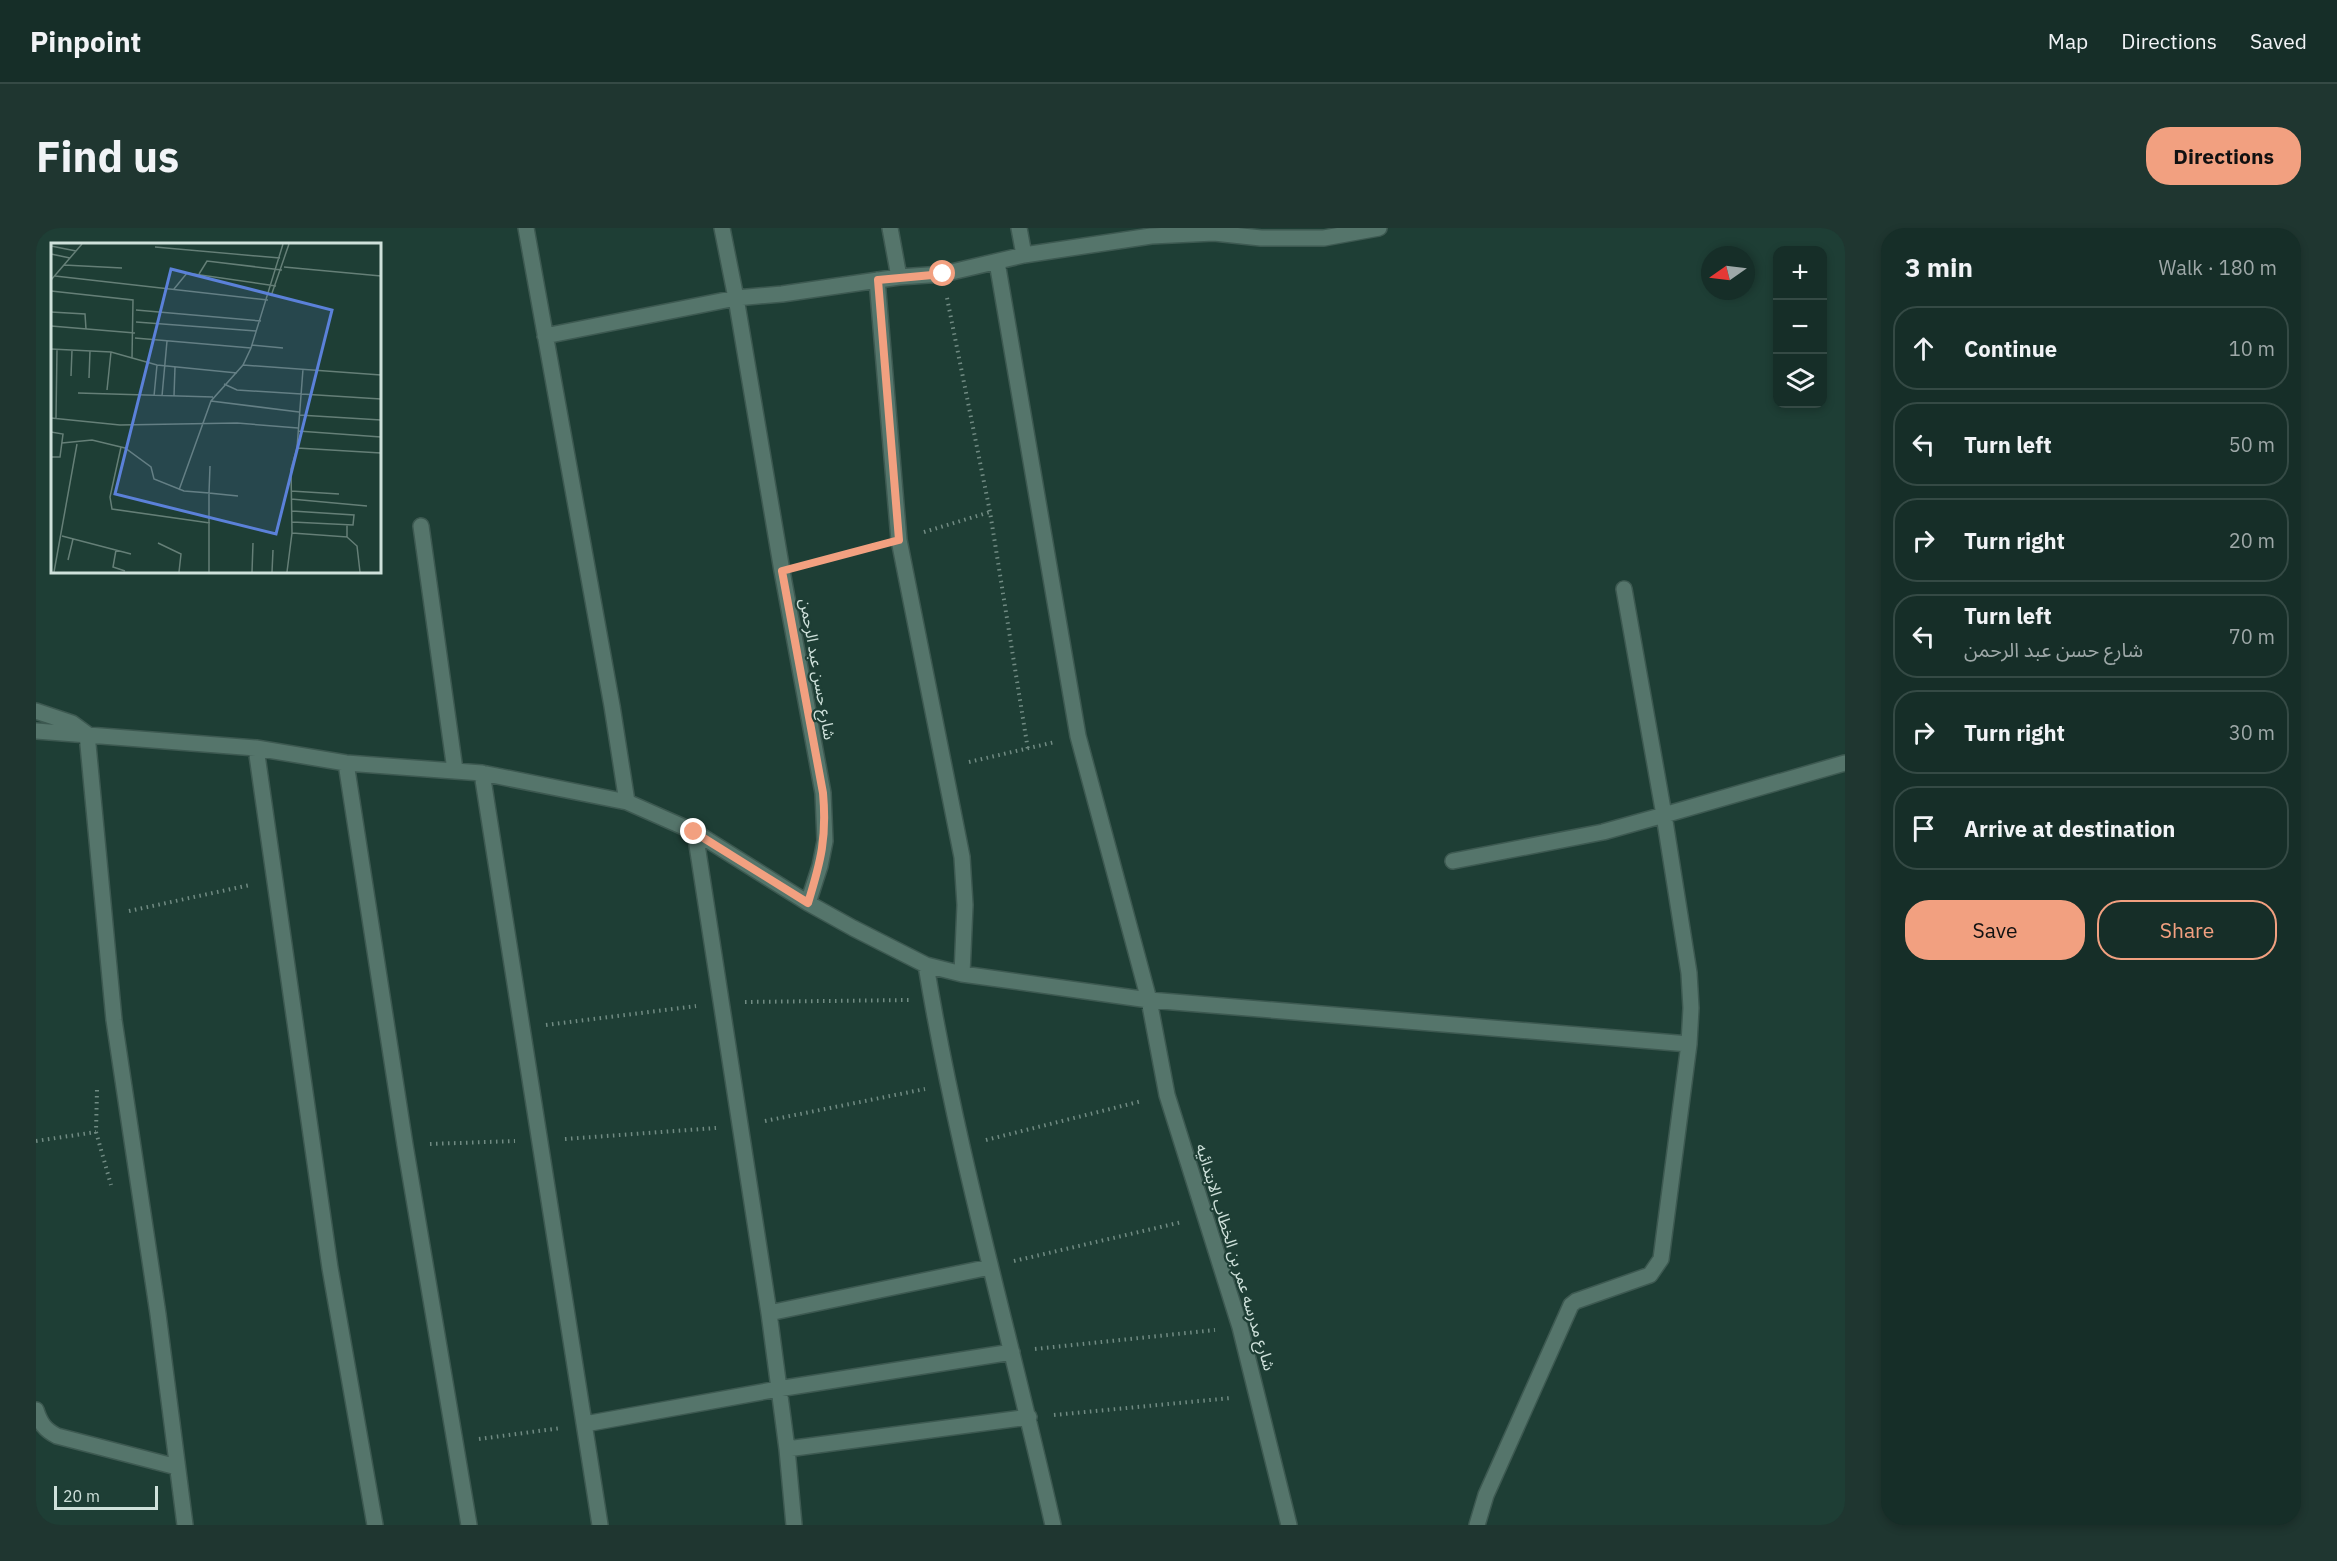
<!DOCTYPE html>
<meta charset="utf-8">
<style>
:root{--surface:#162e28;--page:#1f3630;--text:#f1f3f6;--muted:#9ea8a8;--line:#354a45;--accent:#f2a080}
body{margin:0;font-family:"IBM Plex Sans","Noto Sans Arabic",sans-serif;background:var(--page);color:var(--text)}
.controls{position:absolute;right:18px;top:18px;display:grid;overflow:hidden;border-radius:12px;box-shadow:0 3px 9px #0003}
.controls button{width:54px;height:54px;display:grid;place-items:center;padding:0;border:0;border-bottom:2px solid var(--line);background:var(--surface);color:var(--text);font:30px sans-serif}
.compass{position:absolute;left:1665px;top:18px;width:54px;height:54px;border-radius:50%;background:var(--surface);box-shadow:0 3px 9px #0003;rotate:256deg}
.scale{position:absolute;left:18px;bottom:15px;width:104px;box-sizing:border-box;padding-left:6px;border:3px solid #cfe1db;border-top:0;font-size:16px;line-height:21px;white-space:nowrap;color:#cfe1db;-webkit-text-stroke:4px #1e3e35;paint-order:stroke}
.stop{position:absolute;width:18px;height:18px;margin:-14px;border:4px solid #f2a080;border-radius:50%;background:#fff}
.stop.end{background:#f2a080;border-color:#fff;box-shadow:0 2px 6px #0008}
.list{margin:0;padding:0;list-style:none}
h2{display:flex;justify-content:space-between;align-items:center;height:78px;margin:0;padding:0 24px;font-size:26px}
h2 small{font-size:20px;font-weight:400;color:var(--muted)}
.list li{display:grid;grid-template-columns:39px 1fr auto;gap:18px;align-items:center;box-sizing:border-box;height:84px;margin:0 12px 12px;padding:0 12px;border:2px solid var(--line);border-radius:24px}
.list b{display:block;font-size:22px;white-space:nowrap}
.list p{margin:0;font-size:20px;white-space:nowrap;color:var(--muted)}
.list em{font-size:20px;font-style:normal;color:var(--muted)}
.actions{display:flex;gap:12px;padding:18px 24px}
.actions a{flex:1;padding:14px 0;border:2px solid var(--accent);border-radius:24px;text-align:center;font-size:21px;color:var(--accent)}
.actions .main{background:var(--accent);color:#111}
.icon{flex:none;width:33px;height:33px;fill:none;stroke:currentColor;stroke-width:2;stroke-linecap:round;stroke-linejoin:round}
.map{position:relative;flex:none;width:1809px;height:1297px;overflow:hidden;border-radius:24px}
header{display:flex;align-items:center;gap:36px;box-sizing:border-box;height:84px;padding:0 30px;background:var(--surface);border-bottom:2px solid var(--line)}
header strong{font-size:28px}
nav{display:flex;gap:33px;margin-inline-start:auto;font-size:21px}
.intro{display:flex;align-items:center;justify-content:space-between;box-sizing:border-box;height:144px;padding:0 36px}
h1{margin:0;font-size:42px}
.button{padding:15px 27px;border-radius:24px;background:var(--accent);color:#111;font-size:21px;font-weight:700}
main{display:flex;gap:36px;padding:0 36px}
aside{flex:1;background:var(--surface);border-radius:24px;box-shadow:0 3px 9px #0003}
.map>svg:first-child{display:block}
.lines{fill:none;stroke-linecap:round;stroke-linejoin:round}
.minor-casing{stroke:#3d5951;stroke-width:18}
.path{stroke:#718b83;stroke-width:4;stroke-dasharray:1.5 4.5;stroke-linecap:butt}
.minor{stroke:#55756b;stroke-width:15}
.route{stroke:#f2a080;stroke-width:8}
.labels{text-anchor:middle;stroke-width:4.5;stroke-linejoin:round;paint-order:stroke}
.street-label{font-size:16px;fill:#cfe1db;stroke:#1e3e35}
.inset-road{fill:none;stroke:#657f77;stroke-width:1.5}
.view{fill:#5b81d9;fill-opacity:0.15;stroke:#5b81d9;stroke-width:3}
.inset-edge{fill:none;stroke:#cfe1db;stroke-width:3}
</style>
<header>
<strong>Pinpoint</strong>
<nav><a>Map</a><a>Directions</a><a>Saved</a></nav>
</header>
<div class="intro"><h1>Find us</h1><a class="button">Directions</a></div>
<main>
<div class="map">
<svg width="1809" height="1297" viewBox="0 0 1809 1297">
<rect width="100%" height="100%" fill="#1e3e35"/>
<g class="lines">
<g class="minor-casing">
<path id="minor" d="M 490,0 L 576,478 L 591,574
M 686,0 L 700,70 L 746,343 L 787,565 L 789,613 L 784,638 L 772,675
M 854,0 L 863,49
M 983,0 L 988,27
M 961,34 L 1042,508 L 1113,772 L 1131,867 L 1204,1099 L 1253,1297
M 841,52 L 863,312 L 926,629 L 929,677 L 926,746
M 509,108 L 700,70 L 746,66 L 863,49 L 907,46 L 988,27 L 1115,8 L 1178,5 L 1225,10 L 1288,10 L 1343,0
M 385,298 L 419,542
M 0,483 L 36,495 L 51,506 L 78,792 L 122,1086 L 149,1297
M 0,503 L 220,520 L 310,535 L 446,545 L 591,574 L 659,604 L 772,675 L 817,700 L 890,737 L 926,746 L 1113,772 L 1653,816
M 220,520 L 294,1040 L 339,1297
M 310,535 L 369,917 L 433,1297
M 446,545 L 564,1297
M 659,604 L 733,1085 L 751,1221 L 758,1297
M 1417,633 L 1567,604 L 1628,587 L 1588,361
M 890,737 C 921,926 975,1110 1017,1297
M 733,1085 L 954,1039
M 0,1182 C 4,1195 9,1202 21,1208 L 141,1239
M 549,1196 L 742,1161 L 976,1124
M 751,1221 L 993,1189
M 1441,1297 L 1450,1267 L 1535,1077 L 1540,1073 L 1614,1047 L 1625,1031 L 1653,816 L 1655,780 L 1653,745 L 1628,587 L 1809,535"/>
</g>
<path class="path" d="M 911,70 L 954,284 L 992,522
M 888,304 L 954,284
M 770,336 L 841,318
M 933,534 L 1019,514
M 93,683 L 214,657
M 709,774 L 873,772
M 510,797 L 660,778
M 61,862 L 60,904 L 75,957
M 729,893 L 889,861
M 529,911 L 680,900
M 950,912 L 1106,873
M 0,913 L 60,904
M 394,916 L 479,913
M 978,1033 L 1146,994
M 999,1121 L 1179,1102
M 1018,1187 L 1195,1170
M 443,1211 L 525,1200"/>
<use href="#minor" class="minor"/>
</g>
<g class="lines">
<path class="route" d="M 658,604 L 772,675 C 785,633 791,609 787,565 L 746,343 L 863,312 L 842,52 L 907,46"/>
</g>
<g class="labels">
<g class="street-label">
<text transform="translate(782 441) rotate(80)" y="6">شارع حسن عبد الرحمن</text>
<text transform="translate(1200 1029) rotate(73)" y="6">شارع مدرسه عمر بن الخطاب الابتدائيه</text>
</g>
</g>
<g transform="translate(15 15)">
<rect width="330" height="330" fill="#1e3e35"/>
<path class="inset-road" d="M 0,3 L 25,8M 104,4 L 229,15M 0,11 L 19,15M 13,22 L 71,25M 233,24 L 330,33M 148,31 L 156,18 L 231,27M 4,33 L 217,57M 0,37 L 31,1M 123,46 L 136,30 L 225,43M 0,48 L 82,57 L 81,115M 220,53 L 238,1M 85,67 L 210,78M 0,69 L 34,71 L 35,86M 85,79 L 205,88M 0,83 L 84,90M 84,95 L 200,105M 201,102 L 232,105M 0,106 L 60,109 L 106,122 L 186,130M 192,122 L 330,132M 20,133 L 21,107M 38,135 L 39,108M 173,141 L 186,147 L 330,156M 56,147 L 60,109M 27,150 L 162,154M 103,153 L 106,122M 111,153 L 116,98M 123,153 L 124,124M 160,158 L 248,169M 248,172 L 330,177M 0,175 L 69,182 L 186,180 L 247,185M 5,175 L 6,106M 247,188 L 330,194M 0,189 L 12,191 L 9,214 L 0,214M 11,200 L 41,197 L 74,205 L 100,224 L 103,236 L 133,248 L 158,250 L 158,329M 70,204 L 59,254 L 61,266 L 159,280M 246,205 L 330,210M 159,223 L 158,250 L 187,253M 128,247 L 160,158 L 192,122 L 200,105 L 232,1M 240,248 L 288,251M 240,256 L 316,263M 241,268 L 303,272 L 302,282 L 241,279M 241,290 L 296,294 L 296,282M 11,293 L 80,311M 296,294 L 306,303 L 309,329M 107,300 L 130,311 L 128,329M 65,307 L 62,324 L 74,328M 17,317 L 22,296M 3,329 L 26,201M 201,329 L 202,300M 221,329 L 222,307M 236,329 L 241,290 L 240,226 L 246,205 L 252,126"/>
<path class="view" d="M 120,26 L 281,67 L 225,291 L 64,251 Z"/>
<rect width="330" height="330" class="inset-edge"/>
</g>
</svg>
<div class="controls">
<button>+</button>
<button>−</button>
<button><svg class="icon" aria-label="layers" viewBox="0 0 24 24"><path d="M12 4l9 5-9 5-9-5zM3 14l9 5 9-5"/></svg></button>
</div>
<svg class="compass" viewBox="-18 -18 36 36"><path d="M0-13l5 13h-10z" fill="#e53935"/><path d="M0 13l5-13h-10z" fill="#9ea8a8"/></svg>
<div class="scale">20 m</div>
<div class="stop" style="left:907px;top:46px"></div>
<div class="stop end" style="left:658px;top:604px"></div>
</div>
<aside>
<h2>3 min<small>Walk · 180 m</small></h2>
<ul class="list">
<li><svg class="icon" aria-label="ahead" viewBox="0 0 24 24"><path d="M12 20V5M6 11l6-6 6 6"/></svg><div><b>Continue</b></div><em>10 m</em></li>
<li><svg class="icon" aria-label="left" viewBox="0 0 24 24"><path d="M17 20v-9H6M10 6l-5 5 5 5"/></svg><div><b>Turn left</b></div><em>50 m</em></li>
<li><svg class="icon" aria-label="right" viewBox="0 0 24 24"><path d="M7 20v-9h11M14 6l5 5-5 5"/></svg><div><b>Turn right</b></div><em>20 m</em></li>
<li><svg class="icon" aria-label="left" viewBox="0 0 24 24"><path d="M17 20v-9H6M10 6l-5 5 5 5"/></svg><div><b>Turn left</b><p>شارع حسن عبد الرحمن</p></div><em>70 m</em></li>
<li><svg class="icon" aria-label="right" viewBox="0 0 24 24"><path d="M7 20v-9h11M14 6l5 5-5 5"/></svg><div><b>Turn right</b></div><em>30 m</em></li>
<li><svg class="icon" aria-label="arrive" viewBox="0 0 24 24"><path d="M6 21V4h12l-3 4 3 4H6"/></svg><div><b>Arrive at destination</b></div></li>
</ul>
<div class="actions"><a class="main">Save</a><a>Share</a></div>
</aside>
</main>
